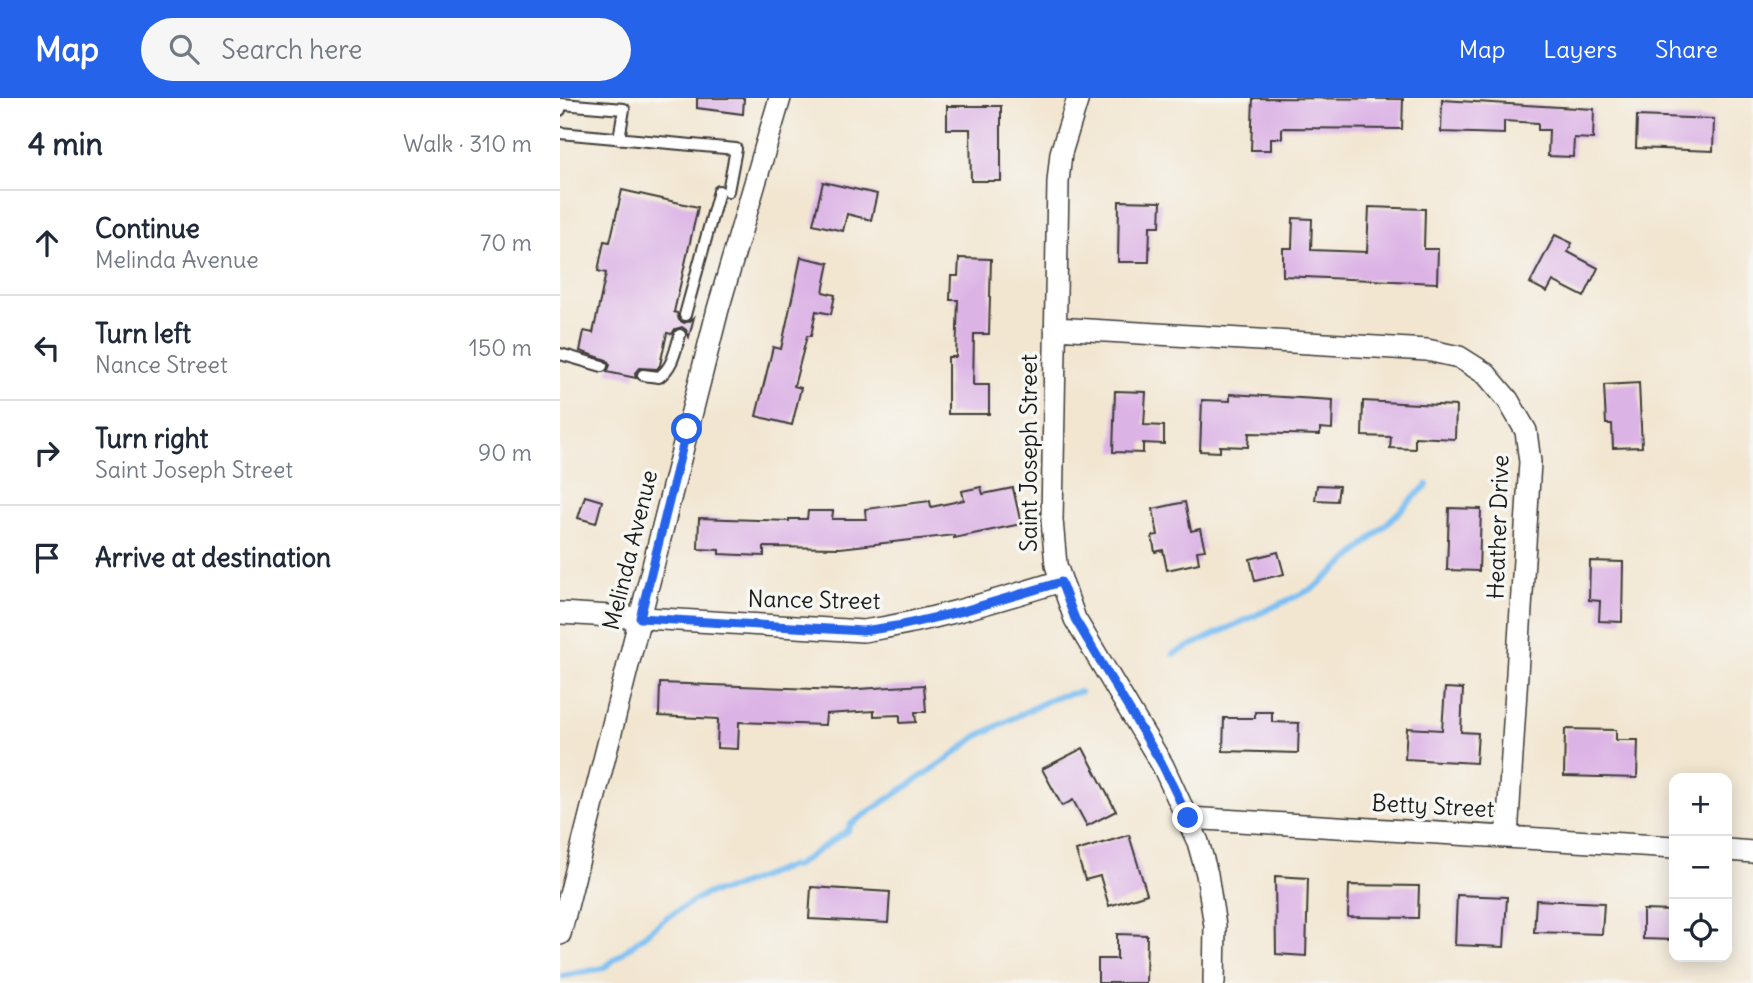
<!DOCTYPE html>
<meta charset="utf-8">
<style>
:root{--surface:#fff;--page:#f6f6f7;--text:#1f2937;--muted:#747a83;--line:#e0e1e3;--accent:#2563eb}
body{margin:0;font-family:Delius,sans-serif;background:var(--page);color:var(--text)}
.controls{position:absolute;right:21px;bottom:21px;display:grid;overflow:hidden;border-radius:14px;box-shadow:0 4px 18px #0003}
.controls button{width:63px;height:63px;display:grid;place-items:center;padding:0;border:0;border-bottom:2px solid var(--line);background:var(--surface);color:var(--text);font:35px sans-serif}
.stop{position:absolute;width:21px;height:21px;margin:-16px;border:5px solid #2563eb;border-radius:50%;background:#fff}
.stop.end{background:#2563eb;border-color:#fff;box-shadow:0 2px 7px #0008}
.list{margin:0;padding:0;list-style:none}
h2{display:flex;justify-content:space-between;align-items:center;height:91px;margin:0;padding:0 28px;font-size:30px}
h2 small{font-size:23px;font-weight:400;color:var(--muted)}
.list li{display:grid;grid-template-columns:46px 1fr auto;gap:21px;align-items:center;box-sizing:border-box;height:105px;padding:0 28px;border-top:2px solid var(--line)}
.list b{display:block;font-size:26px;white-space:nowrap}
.list p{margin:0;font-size:23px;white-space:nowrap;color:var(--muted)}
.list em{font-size:23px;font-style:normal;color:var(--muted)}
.icon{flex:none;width:38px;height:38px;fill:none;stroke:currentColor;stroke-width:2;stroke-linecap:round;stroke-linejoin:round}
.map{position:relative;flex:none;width:1193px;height:885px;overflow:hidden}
header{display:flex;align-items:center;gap:42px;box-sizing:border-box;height:98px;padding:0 35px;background:var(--accent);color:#fff}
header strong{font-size:33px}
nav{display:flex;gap:38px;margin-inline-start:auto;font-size:24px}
.search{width:490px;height:63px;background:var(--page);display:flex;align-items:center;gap:18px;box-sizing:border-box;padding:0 24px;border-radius:38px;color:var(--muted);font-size:26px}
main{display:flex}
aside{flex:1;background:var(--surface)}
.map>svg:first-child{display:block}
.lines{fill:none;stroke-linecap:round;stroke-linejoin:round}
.stream{stroke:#7dbff2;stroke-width:6}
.building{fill:#dcb3e5}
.lane-casing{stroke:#3c3a37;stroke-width:14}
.street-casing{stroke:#3c3a37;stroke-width:24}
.lane{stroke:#fff;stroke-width:10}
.street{stroke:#fff;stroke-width:21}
.route{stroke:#2563eb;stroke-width:9}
.labels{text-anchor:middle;stroke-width:7;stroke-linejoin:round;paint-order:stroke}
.street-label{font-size:23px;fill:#1c1c1c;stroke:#f6f6f2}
</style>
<header>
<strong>Map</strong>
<div class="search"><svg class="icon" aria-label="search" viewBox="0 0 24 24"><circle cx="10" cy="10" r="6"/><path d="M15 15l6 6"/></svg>Search here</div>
<nav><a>Map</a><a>Layers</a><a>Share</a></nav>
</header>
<main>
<aside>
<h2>4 min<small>Walk · 310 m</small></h2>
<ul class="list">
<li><svg class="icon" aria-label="ahead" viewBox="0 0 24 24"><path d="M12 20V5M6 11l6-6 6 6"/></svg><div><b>Continue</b><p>Melinda Avenue</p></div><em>70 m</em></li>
<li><svg class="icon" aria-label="left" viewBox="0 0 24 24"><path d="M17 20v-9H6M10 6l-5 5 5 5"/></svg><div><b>Turn left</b><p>Nance Street</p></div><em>150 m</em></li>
<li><svg class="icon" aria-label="right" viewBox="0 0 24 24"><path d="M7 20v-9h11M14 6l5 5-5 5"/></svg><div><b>Turn right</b><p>Saint Joseph Street</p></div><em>90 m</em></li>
<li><svg class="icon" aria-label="arrive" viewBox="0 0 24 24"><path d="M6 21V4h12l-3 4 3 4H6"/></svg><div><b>Arrive at destination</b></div></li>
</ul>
</aside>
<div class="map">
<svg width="1193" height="885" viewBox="0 0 1193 885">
<rect width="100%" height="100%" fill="#f6f6f2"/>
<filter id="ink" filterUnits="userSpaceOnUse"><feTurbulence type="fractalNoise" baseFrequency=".0143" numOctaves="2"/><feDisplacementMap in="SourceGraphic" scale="14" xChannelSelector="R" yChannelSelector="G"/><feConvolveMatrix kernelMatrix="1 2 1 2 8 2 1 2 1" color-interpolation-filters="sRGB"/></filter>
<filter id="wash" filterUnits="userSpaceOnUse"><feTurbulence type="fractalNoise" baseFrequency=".00686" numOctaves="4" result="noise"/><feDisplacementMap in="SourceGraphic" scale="28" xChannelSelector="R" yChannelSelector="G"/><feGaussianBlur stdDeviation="1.57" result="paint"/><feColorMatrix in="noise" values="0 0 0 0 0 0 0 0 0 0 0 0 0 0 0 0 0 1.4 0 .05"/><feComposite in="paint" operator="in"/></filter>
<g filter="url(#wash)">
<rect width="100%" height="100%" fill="#f2e6d1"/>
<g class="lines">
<path class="stream" d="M 613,556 L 754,490 L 795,456 L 867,387
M 3,878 L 44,870 L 107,819 L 145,796 L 170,791 L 230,768 L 234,769 L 288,732 L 291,726 L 389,660 L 416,639 L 495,599 L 520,594"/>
</g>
<g id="blocks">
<path class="building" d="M 137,0 L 184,0 L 183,16 L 137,10 Z
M 693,0 L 843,1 L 842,31 L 722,30 L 722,40 L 711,40 L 711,52 L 691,52 Z
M 882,2 L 1034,11 L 1033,41 L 1014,40 L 1013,59 L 988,58 L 989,32 L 978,32 L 978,25 L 944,23 L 944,36 L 881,34 Z
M 387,8 L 441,8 L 441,83 L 411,83 L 410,31 L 387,31 Z
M 1077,18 L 1154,21 L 1153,53 L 1076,50 Z
M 263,84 L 317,96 L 311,122 L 287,116 L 283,133 L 253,126 Z
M 62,92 L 138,109 L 114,214 L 117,215 L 119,222 L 124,225 L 130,223 L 134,219 L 129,239 L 126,232 L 122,229 L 115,231 L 112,236 L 107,235 L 100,267 L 97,271 L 79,270 L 75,275 L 76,280 L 47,274 L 50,267 L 47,262 L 20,253 L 24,233 L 33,235 L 46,175 L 38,173 L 44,143 L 50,144 Z
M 559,103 L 601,104 L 600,128 L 590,128 L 589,164 L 558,164 Z
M 809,109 L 865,111 L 864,151 L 878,151 L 877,185 L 723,178 L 723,150 L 732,150 L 733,120 L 752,121 L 751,152 L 807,154 Z
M 995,137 L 1012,145 L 1008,154 L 1038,170 L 1024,199 L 993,183 L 987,194 L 970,185 Z
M 241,159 L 269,165 L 263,194 L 275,197 L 271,216 L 256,213 L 251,238 L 247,238 L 234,288 L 241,290 L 232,327 L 196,318 L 213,249 L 221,251 Z
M 399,160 L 431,161 L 429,236 L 414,236 L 413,287 L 429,287 L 429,316 L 388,316 L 388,259 L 396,259 L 398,202 L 390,202 L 391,178 L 398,178 Z
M 1079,285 L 1082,349 L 1053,350 L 1052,326 L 1046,326 L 1044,287 Z
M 555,293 L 586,294 L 584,327 L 604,328 L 604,346 L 583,345 L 583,355 L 553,354 Z
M 670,296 L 773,302 L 772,331 L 760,330 L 760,337 L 689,335 L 688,349 L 660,348 L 660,354 L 640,353 L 642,302 L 670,303 Z
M 803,303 L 896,308 L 895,341 L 855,339 L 855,351 L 830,350 L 831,339 L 802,338 Z
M 757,387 L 779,388 L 777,403 L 755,402 Z
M 421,389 L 423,396 L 453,390 L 461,426 L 394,440 L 394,437 L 280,450 L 204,449 L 204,458 L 159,456 L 159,452 L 138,451 L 139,420 L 229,423 L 229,421 L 247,421 L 248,413 L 273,413 L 272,421 L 306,421 L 305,411 L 370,403 L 371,409 L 404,402 L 402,393 Z
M 25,398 L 42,403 L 36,425 L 18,420 Z
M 625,404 L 631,433 L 640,431 L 645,452 L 637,453 L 639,465 L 607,472 L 603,452 L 595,454 L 592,438 L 598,437 L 593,411 Z
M 889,410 L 921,411 L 919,473 L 887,472 Z
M 718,454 L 724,476 L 695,483 L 690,461 Z
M 1030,463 L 1063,464 L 1062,524 L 1039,523 L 1040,503 L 1029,502 Z
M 100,585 L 281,592 L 364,587 L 366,614 L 355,614 L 356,624 L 340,625 L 340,617 L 314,618 L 314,613 L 266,616 L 265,627 L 179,624 L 178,651 L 157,650 L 158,621 L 99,618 Z
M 885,590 L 903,591 L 901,634 L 918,635 L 916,665 L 845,661 L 847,630 L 882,632 Z
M 695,614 L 712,614 L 712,624 L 739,625 L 738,655 L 663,653 L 664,620 L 695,620 Z
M 1005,631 L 1056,632 L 1056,642 L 1078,642 L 1077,680 L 1004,678 Z
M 523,650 L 556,713 L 527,728 L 513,702 L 502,708 L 482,671 Z
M 569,737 L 587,796 L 549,808 L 540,778 L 525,782 L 516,753 Z
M 715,778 L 748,780 L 746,858 L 716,856 Z
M 789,787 L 859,788 L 858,820 L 788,819 Z
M 251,789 L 330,794 L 328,825 L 249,821 Z
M 897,797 L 947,799 L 944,849 L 895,847 Z
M 976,802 L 1044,805 L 1042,836 L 974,834 Z
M 1083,812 L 1114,813 L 1114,842 L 1083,841 Z
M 557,836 L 587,837 L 586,885 L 538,885 L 538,861 L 557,861 Z"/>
</g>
</g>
<g filter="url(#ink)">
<use href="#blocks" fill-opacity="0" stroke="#3c3a37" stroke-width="2"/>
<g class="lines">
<g class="lane-casing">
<path id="lane" d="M 0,12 L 1,6 L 64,11 L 59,41
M 0,35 L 176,51 L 168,93
M 125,217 L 159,93
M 0,256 L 42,268
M 83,277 L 99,279 C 113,269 115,253 120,237"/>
</g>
<g class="street-casing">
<path id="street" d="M 518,0 L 501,55 L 498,84 L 492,422 L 496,467 L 515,521 L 603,668 L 638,744 L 647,776 L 655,828 L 654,885
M 495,230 L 867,252 L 899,259 L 926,276 L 948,302 L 966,333 L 970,364 L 947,739
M 0,515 L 303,533 C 371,523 435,503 501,483
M 628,720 L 1114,749
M 1167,752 L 1193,754
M 0,836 L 158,211 L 220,0"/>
</g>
<use href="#lane" class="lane"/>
<use href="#street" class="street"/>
</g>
</g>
<g class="lines" filter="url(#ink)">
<path class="route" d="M 127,331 L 80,520 L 303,533 L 343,527 L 403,513 L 501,484 L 515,521 L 603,668 L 628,720"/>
</g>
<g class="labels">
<g class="street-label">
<text transform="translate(469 355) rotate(-90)" y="8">Saint Joseph Street</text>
<text transform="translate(938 429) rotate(-88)" y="8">Heather Drive</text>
<text transform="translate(70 452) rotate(-76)" y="8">Melinda Avenue</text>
<text transform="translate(254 502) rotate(1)" y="8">Nance Street</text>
<text transform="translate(873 708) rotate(3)" y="8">Betty Street</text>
</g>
</g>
</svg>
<div class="controls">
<button>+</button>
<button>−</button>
<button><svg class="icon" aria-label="locate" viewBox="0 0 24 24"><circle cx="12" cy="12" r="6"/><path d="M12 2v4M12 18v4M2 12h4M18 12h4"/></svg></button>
</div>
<div class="stop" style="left:127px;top:331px"></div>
<div class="stop end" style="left:628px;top:720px"></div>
</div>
</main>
